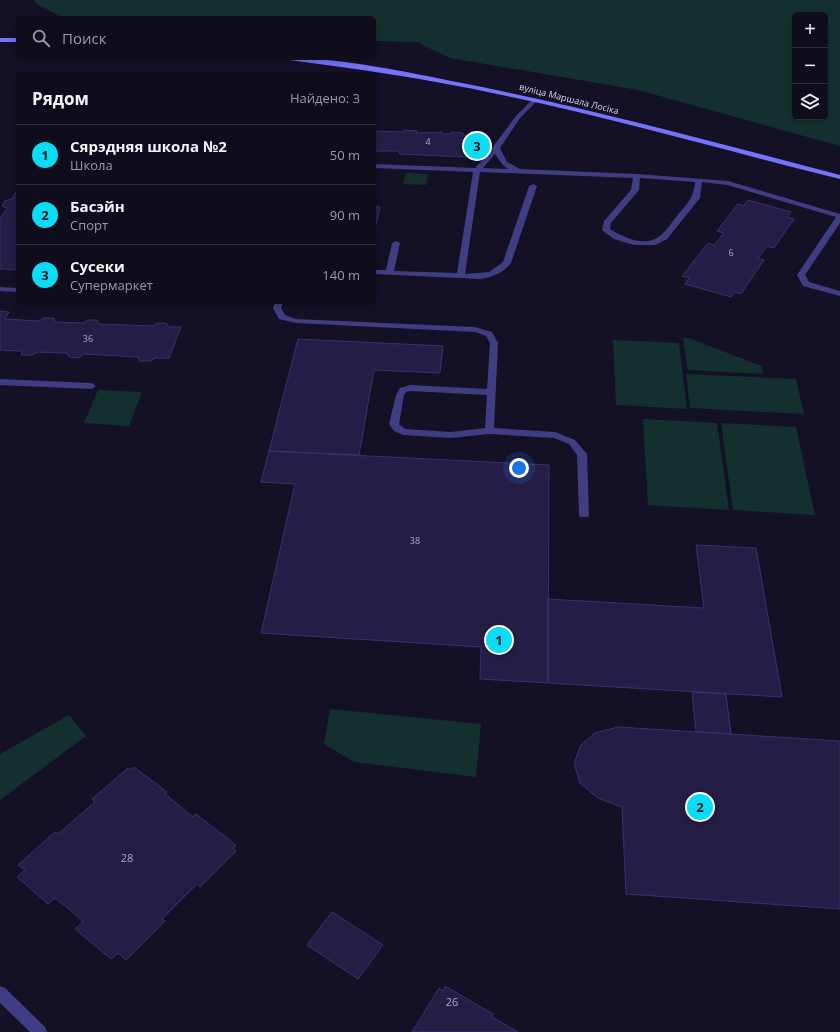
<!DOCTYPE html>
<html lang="ru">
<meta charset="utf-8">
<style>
:root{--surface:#0f0c1c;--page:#1d1a29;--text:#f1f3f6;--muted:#9b9ba3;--line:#2f2c3b;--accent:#0bdcf6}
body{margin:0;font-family:"Open Sans",sans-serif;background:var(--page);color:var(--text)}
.controls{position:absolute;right:12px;top:12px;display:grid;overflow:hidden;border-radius:6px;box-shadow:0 2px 6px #0003}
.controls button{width:36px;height:36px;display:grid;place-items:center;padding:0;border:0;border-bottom:1px solid var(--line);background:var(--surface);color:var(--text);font:20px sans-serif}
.you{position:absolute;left:519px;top:468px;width:14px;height:14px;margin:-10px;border:3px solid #fff;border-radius:50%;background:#1a73e8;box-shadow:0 0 0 6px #1a73e833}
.badge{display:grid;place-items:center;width:26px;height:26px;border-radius:50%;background:var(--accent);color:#111;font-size:13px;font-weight:700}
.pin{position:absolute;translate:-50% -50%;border:2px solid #fff;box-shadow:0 1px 4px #0006}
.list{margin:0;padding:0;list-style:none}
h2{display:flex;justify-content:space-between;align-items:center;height:52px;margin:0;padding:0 16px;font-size:17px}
h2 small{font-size:13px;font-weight:400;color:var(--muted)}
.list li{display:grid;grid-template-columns:26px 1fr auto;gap:12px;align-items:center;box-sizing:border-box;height:60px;padding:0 16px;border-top:1px solid var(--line)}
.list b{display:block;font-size:15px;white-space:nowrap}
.list p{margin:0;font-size:13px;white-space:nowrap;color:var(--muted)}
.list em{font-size:13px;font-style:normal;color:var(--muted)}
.icon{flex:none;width:22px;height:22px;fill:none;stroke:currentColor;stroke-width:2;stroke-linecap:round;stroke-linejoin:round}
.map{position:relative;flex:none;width:840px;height:1032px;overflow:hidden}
.search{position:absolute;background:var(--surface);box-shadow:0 2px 6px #0003;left:16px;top:16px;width:360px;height:44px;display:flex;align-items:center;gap:10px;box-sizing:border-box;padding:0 14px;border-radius:6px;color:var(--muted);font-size:15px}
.panel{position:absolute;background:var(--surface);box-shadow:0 2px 6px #0003;left:16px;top:72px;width:360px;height:232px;border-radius:6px}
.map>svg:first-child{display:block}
.green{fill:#13302f;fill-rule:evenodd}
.building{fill:#261d46;stroke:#3d3071}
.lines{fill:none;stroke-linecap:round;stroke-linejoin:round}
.service{fill:#403d83;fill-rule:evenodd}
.secondary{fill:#7672fa;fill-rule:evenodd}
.labels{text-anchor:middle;stroke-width:3.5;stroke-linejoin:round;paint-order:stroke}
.far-street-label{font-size:9px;fill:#dcd7fd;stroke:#141026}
.number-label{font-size:9px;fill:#aea8cf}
.near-number-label{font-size:11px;fill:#aea8cf}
</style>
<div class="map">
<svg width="840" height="1032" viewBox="0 0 840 1032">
<rect width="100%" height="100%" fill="#141026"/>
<path class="green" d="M 34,0 L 840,0 L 840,146 L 638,90 L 450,58 L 420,44 L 421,42 L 374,41 L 374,18 L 64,18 L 36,4 ZM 795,15 L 825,15 L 825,117 L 795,117 Z
M 406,173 L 428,174 L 426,185 L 403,184 Z
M 683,338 L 689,338 L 761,366 L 763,374 L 688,370 Z
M 613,340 L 679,343 L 687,409 L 616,405 Z
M 686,374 L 796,379 L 804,414 L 690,408 Z
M 98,390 L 142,392 L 129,426 L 84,423 Z
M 643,419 L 717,423 L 729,510 L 648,505 Z
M 721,423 L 796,427 L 815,515 L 733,510 Z
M 330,709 L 481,724 L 476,777 L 354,762 L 324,744 Z
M 69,715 L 86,736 L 0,800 L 0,754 Z"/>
<path class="building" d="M 404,130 L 417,131 L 416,133 L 442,132 L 441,134 L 450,134 L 451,132 L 463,133 L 462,135 L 483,136 L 481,155 L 469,155 L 465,157 L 400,154 L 398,151 L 377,151 L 374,153 L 374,131 L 404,132 Z
M 18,189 L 18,267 L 17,270 L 0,269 L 0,219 L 7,208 L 2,206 L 5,201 L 12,199 Z
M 748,200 L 791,212 L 787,217 L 794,219 L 774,248 L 767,246 L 758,258 L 764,260 L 741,294 L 735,292 L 731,297 L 685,284 L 689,278 L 682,276 L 708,243 L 714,245 L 724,233 L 717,231 L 738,204 L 744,206 Z
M 374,206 L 380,207 L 375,228 L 374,228 Z
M 0,311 L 9,312 L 5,319 L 39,321 L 44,318 L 54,318 L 55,322 L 83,323 L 89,320 L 97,320 L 99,324 L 153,326 L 157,323 L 166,323 L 169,327 L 181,327 L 169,358 L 155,358 L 150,361 L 140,361 L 138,357 L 84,354 L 79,358 L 69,357 L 67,353 L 37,352 L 32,355 L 22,355 L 21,351 L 0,350 Z
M 298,339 L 443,346 L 440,373 L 374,370 L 359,455 L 269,451 Z
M 269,451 L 549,465 L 548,683 L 480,679 L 481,647 L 261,633 L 295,484 L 261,482 Z
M 696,545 L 756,548 L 782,697 L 548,683 L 548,599 L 704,608 Z
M 692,692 L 726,694 L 731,734 L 696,732 Z
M 618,727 L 840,741 L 840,909 L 626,894 L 622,807 L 598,798 L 580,783 L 574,763 L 581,745 L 595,733 Z
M 134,767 L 167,792 L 165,794 L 193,817 L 196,814 L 236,845 L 233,848 L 236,851 L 200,887 L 197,884 L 162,919 L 165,921 L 126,960 L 118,953 L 111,959 L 75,929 L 83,922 L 69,909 L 55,898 L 48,904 L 17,877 L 25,870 L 18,865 L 55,832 L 58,834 L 95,802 L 92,799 L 128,768 L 131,770 Z
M 332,912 L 383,945 L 358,979 L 307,945 Z
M 445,986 L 493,1014 L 492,1017 L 518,1032 L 412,1032 L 439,988 L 443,991 Z"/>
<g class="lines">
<path class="service" d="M 534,98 L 539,99 L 520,118 L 500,148 L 507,162 L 520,169 L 637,174 L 728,181 L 840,214 L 840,223 L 805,275 L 809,282 L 840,291 L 840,296 L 803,286 L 797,275 L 836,217 L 727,185 L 702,182 L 700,198 L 667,239 L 655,245 L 634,245 L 614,239 L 602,230 L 604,221 L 631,190 L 633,178 L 480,172 L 465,274 L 489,272 L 503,262 L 529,186 L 533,184 L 537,186 L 511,263 C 503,273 493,277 480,279 L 374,274 L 374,270 L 386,270 L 392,243 L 396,241 L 400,243 L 394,271 L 457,273 L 473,172 L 374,168 L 374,164 L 475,168 L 486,156 L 516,116 ZM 495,154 L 502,164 L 508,169 L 483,168 ZM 640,178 L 695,182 C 693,199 688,203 677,216 C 672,222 667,230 661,235 C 647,248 624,238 610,229 L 611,223 L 639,190 Z
M 0,287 L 18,288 L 18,292 L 0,291 Z
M 275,302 L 283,302 L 281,308 L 285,315 L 296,319 L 475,327 L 492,332 L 498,343 L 494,428 L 555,432 L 575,440 L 587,454 L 589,515 L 588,517 L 580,517 L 579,515 L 577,455 L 569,444 L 554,438 L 489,434 L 451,438 L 403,435 L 394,431 L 389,424 L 396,395 L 400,388 L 410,385 L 487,389 L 490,343 L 486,336 L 475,332 L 296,323 L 279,319 L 273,308 ZM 410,391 L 487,395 L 485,428 L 451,432 L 405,429 L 399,424 L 404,395 L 406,392 Z
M 0,379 L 92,383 L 96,386 L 92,389 L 0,385 Z
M 0,986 L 5,988 L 45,1027 L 47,1032 L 30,1032 L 0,1003 Z"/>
<path class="secondary" d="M 0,38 L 18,38 L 18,42 L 0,42 Z
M 286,58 C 343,58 406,72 462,83 C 589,108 714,142 840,175 L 840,179 C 726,151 613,118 497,94 C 428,79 359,69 289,60 Z"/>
</g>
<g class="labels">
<g class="far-street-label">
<text transform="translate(569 99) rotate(14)" y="3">вуліца Маршала Лосіка</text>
</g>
<g class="number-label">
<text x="428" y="145">4</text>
<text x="731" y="256">6</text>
<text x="88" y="342">36</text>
<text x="415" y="544">38</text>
</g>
<g class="near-number-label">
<text x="127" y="862">28</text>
<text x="452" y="1006">26</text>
</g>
</g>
</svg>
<div class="controls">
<button>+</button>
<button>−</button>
<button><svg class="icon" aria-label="layers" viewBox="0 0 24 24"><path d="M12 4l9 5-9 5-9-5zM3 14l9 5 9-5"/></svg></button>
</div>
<div class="you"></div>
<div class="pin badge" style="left:499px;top:640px">1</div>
<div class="pin badge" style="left:700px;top:807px">2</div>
<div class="pin badge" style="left:477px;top:146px">3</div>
<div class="search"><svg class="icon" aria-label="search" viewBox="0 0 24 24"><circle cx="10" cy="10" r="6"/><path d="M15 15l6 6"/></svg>Поиск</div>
<section class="panel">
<h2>Рядом<small>Найдено: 3</small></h2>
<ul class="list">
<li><span class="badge">1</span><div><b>Сярэдняя школа №2</b><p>Школа</p></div><em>50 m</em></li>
<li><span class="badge">2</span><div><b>Басэйн</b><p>Спорт</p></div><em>90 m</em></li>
<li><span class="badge">3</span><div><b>Сусеки</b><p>Супермаркет</p></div><em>140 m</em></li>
</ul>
</section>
</div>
